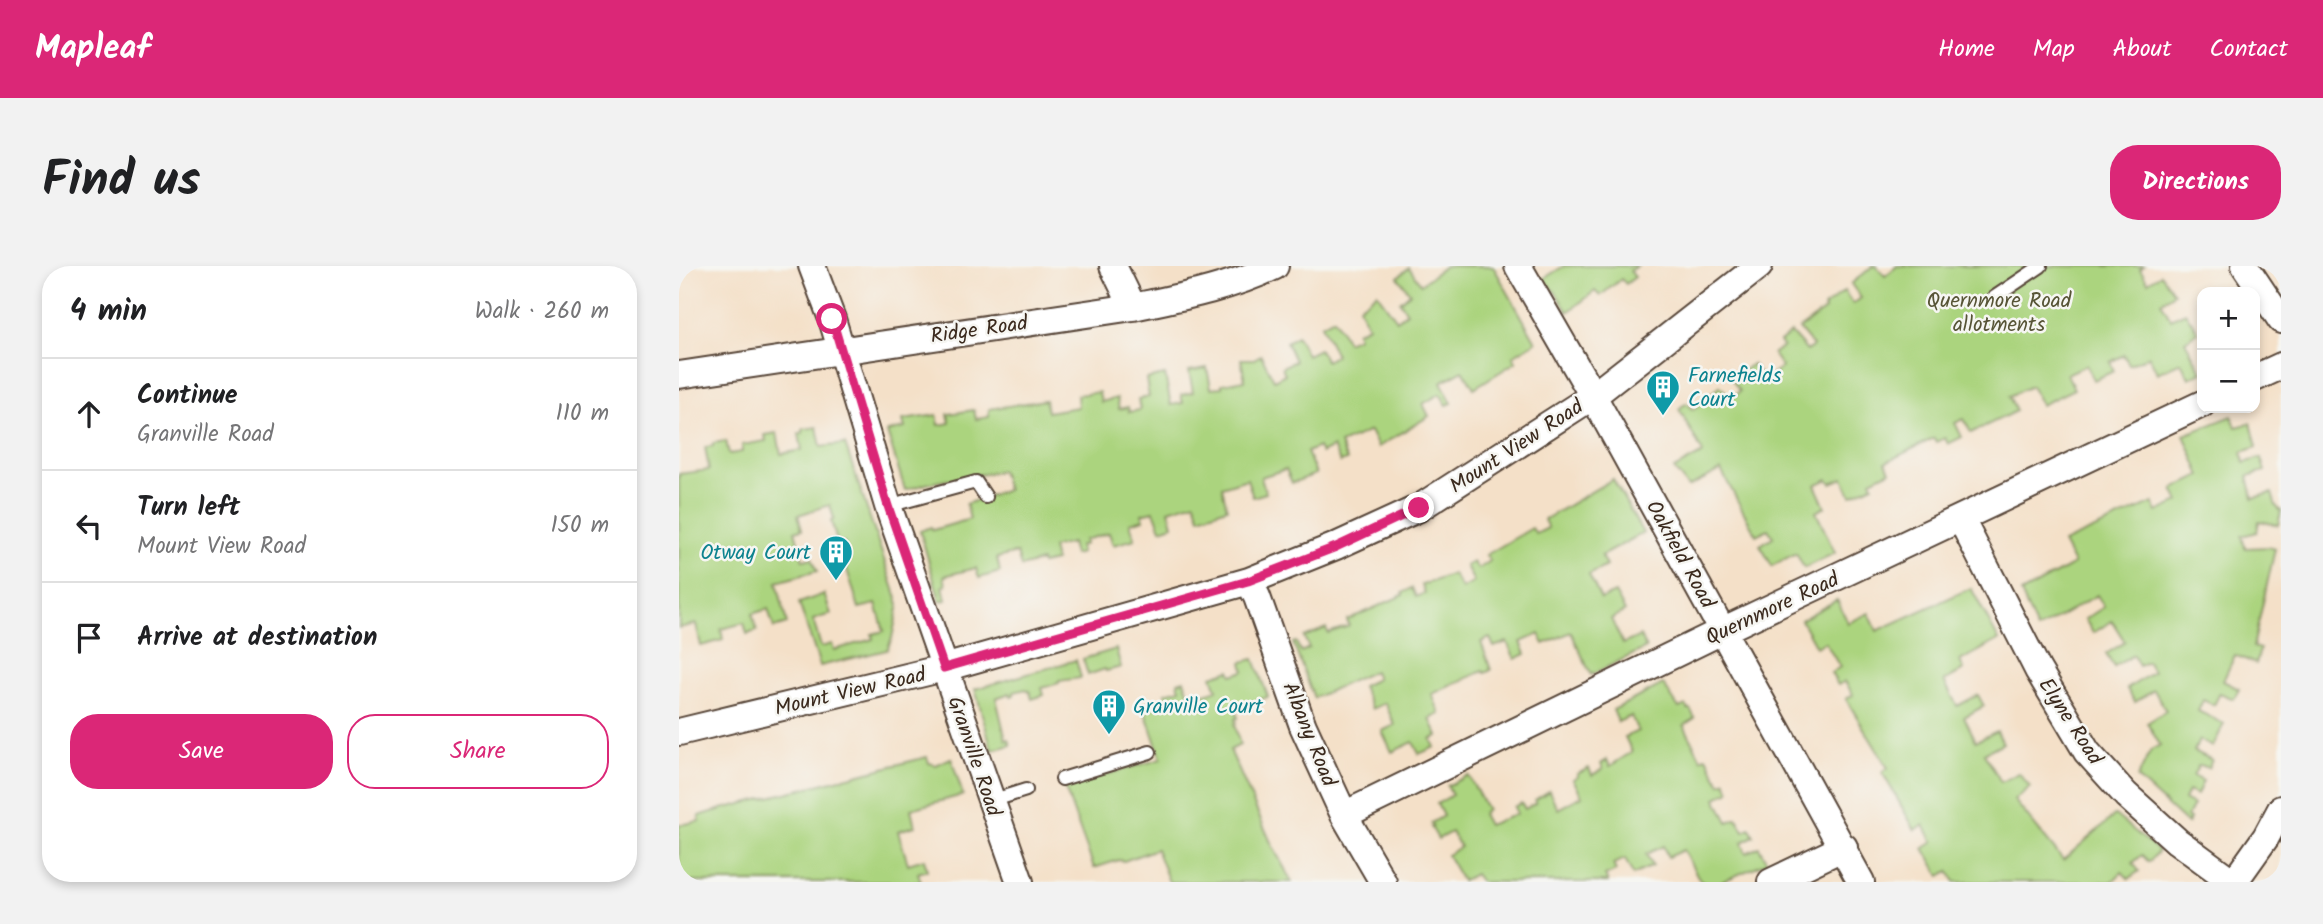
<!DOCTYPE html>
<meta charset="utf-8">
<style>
:root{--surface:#fff;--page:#f2f2f2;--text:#202124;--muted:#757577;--line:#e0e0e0;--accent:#db2777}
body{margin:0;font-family:Kalam,sans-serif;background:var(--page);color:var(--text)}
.controls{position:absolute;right:21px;top:21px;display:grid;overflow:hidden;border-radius:14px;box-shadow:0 4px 10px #0003}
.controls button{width:63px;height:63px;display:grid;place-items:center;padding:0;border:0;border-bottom:2px solid var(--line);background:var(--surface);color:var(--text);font:35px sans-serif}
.stop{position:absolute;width:21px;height:21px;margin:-16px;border:5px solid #db2777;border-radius:50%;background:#fff}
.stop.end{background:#db2777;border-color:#fff;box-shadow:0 2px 7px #0008}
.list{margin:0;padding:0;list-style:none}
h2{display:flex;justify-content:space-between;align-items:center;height:91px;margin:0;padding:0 28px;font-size:30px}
h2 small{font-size:23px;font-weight:400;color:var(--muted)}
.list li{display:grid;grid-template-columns:46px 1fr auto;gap:21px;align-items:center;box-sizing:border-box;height:112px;padding:0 28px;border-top:2px solid var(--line)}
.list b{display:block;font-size:26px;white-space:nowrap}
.list p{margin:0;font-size:23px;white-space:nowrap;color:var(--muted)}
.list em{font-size:23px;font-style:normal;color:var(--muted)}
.actions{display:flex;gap:14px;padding:21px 28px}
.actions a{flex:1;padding:16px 0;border:2px solid var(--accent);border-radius:28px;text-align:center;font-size:24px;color:var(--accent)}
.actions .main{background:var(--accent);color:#fff}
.icon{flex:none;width:38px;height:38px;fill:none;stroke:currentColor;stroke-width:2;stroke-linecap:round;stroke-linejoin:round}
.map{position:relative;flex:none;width:1602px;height:616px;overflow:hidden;border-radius:28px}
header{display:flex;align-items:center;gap:42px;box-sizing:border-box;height:98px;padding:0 35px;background:var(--accent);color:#fff}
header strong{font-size:33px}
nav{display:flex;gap:38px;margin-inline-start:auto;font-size:24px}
.intro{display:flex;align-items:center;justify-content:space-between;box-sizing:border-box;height:168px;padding:0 42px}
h1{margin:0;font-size:49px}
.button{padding:18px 32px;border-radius:28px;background:var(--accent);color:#fff;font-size:24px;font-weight:700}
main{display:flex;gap:42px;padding:0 42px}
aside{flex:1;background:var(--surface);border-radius:28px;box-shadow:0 4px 10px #0003}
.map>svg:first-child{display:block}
.green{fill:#abd47e;stroke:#737f4e;stroke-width:2}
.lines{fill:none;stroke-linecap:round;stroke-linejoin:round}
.service-casing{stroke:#574538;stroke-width:16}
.minor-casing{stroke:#574538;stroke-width:30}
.service{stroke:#fff;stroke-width:12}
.minor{stroke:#fff;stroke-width:26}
.route{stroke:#db2777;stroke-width:9}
.labels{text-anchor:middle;stroke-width:5;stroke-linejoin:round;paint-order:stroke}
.park-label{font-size:21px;fill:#575436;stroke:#f6f6f2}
.street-label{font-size:21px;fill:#3b2a1e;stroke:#f6f6f2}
.culture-label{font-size:21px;fill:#0d838f;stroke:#f6f6f2;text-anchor:start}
</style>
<header>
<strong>Mapleaf</strong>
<nav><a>Home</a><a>Map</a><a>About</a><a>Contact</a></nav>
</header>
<div class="intro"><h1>Find us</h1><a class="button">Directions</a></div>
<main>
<aside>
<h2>4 min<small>Walk · 260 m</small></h2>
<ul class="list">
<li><svg class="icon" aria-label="ahead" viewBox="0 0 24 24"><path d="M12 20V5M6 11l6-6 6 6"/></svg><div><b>Continue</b><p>Granville Road</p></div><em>110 m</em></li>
<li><svg class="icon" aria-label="left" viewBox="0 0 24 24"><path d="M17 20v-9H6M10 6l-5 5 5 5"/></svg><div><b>Turn left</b><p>Mount View Road</p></div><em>150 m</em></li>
<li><svg class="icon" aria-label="arrive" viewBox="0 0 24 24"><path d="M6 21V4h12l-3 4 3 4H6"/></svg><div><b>Arrive at destination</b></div></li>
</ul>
<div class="actions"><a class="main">Save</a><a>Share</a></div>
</aside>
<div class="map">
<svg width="1602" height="616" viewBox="0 0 1602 616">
<rect width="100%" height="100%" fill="#f6f6f2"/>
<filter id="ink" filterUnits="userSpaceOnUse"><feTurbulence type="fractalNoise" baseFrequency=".0143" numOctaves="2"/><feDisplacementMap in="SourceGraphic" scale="14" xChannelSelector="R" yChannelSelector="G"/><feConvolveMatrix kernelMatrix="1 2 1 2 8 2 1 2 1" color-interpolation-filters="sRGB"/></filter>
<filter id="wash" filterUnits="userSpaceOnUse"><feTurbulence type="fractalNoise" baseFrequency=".00686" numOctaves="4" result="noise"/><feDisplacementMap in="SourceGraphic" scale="28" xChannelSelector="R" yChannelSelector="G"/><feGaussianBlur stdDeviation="1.57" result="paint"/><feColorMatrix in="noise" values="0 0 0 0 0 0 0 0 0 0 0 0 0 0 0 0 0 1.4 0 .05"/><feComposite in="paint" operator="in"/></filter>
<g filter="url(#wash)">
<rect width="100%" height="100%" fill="#f4e0c8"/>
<path class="green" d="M 766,0 L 814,0 L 857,76 L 834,90 L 837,96 L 795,122 L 784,104 L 762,116 L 773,137 L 768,139 L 761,128 L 744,138 L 750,150 L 699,181 L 691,165 L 661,178 L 668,194 L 661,196 L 654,181 L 642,187 L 639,181 L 628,186 L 637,208 L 613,217 L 607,203 L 582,211 L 587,227 L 574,231 L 568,213 L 543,221 L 548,242 L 521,251 L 516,236 L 490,244 L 494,259 L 482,263 L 475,245 L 463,248 L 465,253 L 451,257 L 456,273 L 434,279 L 430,267 L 405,274 L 406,278 L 400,280 L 402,287 L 395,289 L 392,277 L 373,282 L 376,295 L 363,298 L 362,295 L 342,301 L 338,287 L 318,292 L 321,306 L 300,312 L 297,302 L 265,310 L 267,319 L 264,320 L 267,334 L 261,335 L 241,265 L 252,261 L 254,264 L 291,253 L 287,238 L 328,224 L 322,205 L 251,217 L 226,224 L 208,166 L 226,162 L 224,154 L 258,149 L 260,159 L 271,157 L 269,148 L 295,144 L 297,153 L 310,151 L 310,143 L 366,134 L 368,146 L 399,141 L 398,129 L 420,126 L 422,136 L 438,132 L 440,143 L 449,141 L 450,146 L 461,144 L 459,133 L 470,131 L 467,113 L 486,109 L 492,139 L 504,137 L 502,129 L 514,126 L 510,105 L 528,102 L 532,122 L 543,121 L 543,118 L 566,114 L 562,93 L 575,93 L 582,89 L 595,114 L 606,108 L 603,101 L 616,95 L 607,76 L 618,70 L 628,89 L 640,83 L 647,95 L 657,89 L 642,59 L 655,52 L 668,76 L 679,71 L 677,66 L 689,60 L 680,41 L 698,27 L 718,54 L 728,46 L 721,36 L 731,27 L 719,11 L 730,2 L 742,18 Z
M 885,0 L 958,0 L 951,5 L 956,11 L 947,18 L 942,13 L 921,30 L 916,25 L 889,46 L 877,27 L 864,13 Z
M 1194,0 L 1197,0 L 1206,10 L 1218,0 L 1465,0 L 1461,3 L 1469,16 L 1482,8 L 1495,27 L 1482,36 L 1492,53 L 1506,46 L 1519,66 L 1506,75 L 1523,106 L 1510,112 L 1502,96 L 1478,107 L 1470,90 L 1450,99 L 1445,89 L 1431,96 L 1435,105 L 1415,114 L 1407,99 L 1388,108 L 1395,123 L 1362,139 L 1352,120 L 1330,130 L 1337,145 L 1292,167 L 1285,153 L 1276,157 L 1283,171 L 1269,178 L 1266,172 L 1257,176 L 1255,172 L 1207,196 L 1211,205 L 1192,214 L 1194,219 L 1172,229 L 1164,212 L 1152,217 L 1149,213 L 1136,219 L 1146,241 L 1137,246 L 1156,287 L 1125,302 L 1117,287 L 1093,300 L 1081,279 L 1094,271 L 1089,263 L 1077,269 L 1042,204 L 1009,221 L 995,203 L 1024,187 L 1000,143 L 1007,137 L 1014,144 L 1041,120 L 1052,132 L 1061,125 L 1053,114 L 1073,98 L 1086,114 L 1103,101 L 1094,88 L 1104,80 L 1101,76 L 1112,67 L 1128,85 L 1134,80 L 1120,63 L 1146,44 L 1145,41 L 1165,25 L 1174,38 L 1182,32 L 1172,18 Z
M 1553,150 L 1557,161 L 1572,157 L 1578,181 L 1563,186 L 1565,197 L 1582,192 L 1586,205 L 1569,210 L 1574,232 L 1593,227 L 1597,240 L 1602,245 L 1599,259 L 1580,255 L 1578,266 L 1563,270 L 1566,282 L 1589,281 L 1596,283 L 1574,381 L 1581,383 L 1577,398 L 1556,389 L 1544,415 L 1560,423 L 1555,433 L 1541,427 L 1535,439 L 1524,434 L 1519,445 L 1545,458 L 1534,481 L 1520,474 L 1515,485 L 1533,494 L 1529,502 L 1520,499 L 1514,510 L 1524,515 L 1518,529 L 1509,525 L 1505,534 L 1514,539 L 1508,551 L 1511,553 L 1508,558 L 1458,512 L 1472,484 L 1481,479 L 1468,457 L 1487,445 L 1475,424 L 1456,436 L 1448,423 L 1474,406 L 1468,396 L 1460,400 L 1454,389 L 1435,401 L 1427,388 L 1446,376 L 1433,355 L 1414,367 L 1406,353 L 1425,341 L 1418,329 L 1358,364 L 1342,327 L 1395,298 L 1384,277 L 1474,237 L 1478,246 L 1500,236 L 1494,223 L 1522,210 L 1505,169 Z
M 138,161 L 142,181 L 166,178 L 220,338 L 213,372 L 208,384 L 141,400 L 120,337 L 145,328 L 152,348 L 134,354 L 142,381 L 153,378 L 155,384 L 194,373 L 193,368 L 205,365 L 197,338 L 180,342 L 165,294 L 169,292 L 165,277 L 159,279 L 152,255 L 155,253 L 151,239 L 119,249 L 123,263 L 116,265 L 124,294 L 133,292 L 138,305 L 98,316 L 108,358 L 95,362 L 89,343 L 73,348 L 78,365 L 68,368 L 65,357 L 42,363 L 44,374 L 22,380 L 17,358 L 0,362 L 0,208 L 30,204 L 26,181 L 34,180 L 34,177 L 47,175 L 50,188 L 63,186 L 63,179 L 87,175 L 86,169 L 98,167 L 102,188 L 123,184 L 120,168 L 124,167 L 124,163 Z
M 934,213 L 964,267 L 922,290 L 927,300 L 910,309 L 922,333 L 936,327 L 946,345 L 932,353 L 944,378 L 961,370 L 967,382 L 912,409 L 892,366 L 865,378 L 860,368 L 842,376 L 847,388 L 836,393 L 828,376 L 815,381 L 811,372 L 802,376 L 812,404 L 806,407 L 804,405 L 753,428 L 761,448 L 751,453 L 759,470 L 752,473 L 756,481 L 740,488 L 734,476 L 713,486 L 703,465 L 716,459 L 706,437 L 693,443 L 683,420 L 698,413 L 695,405 L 635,432 L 614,377 L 617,376 L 622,386 L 630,382 L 625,371 L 647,362 L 649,367 L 670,360 L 668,354 L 724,329 L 724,327 L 733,322 L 737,331 L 746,327 L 743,319 L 774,308 L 783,323 L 795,316 L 787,300 L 794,296 L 799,303 L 811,295 L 807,289 L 853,262 L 857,268 L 869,262 L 865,254 Z
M 1292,322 L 1320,374 L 1281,395 L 1285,404 L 1265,415 L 1278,440 L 1299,429 L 1305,440 L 1285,451 L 1297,475 L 1318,465 L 1324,477 L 1305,487 L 1322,516 L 1340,507 L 1351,521 L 1335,534 L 1384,594 L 1436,549 L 1480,585 L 1470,596 L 1463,589 L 1454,597 L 1460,605 L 1450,613 L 1443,606 L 1433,616 L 1276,616 L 1270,605 L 1261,610 L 1245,582 L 1254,576 L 1245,559 L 1236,564 L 1203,506 L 1209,502 L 1167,433 L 1174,429 L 1166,415 L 1159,419 L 1152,407 L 1161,401 L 1146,376 L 1137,381 L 1122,354 L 1158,334 L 1169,357 L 1190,347 L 1198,365 Z
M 437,383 L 442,401 L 427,405 L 426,403 L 409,409 L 404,393 Z
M 575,393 L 589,431 L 556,442 L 559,452 L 556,453 L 557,457 L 555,458 L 561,479 L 551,484 L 593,579 L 613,616 L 490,616 L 477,583 L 445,595 L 440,594 L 415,602 L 385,520 L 482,493 L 466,445 L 489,436 L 486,427 L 501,423 L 499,416 L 505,414 L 512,433 L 538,424 L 533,410 L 551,404 L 553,409 L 565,405 L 563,396 Z
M 397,394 L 402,412 L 380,415 L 380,417 L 363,422 L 365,429 L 353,433 L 351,426 L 347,423 L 335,426 L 335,429 L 332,430 L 331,427 L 317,432 L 327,474 L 330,473 L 332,479 L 313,484 L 296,423 Z
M 984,418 L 1000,442 L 1007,439 L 1009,443 L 1011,443 L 1016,452 L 1005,459 L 1022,493 L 1026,491 L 1029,493 L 1041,518 L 1047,515 L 1051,525 L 1037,532 L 1049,556 L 1058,552 L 1065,565 L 1071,562 L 1075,570 L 1063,576 L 1067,587 L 1080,581 L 1088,596 L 1042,616 L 1022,616 L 1004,584 L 989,591 L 984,580 L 967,588 L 973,600 L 954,609 L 946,593 L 934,598 L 937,605 L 926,610 L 929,616 L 802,616 L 796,608 L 783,615 L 768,589 L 781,581 L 772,566 L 759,573 L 752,561 L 754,560 L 752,557 L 764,550 L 758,538 L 773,529 L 768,520 L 789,509 L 808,544 L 803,548 L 809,559 L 838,548 L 835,541 L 842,537 L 846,543 L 857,537 L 856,534 L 870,525 L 879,543 L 903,530 L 894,513 L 899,510 L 898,508 L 910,502 L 913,509 L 924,503 L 922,498 L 928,494 L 931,500 L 953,486 L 946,471 L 959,465 L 952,450 L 939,456 L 934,444 Z
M 248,491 L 250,497 L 257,499 L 272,492 L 284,529 L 232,543 L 236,560 L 219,565 L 229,598 L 245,593 L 248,604 L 239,607 L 242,616 L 0,616 L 0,559 L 21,555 L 20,550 L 43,543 Z"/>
</g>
<g filter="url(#ink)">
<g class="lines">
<g class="service-casing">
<path id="service" d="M 1313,33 L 1362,0
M 209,240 L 297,216 L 307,231
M 383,513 L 471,486
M 312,535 L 347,524"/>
</g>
<g class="minor-casing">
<path id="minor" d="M 133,0 L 153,53 L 209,240 L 341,616
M 434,0 L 454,41
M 839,0 L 914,130 L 1182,616
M 1566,0 L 1602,54
M 0,109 L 454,41 C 502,31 551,22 596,0
M 1576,112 L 1602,100
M 1282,253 L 1359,404 L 1408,486 L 1447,529 L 1498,575 L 1554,616
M 570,315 L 578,331 L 624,460 L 665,549 L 704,616
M 0,466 L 265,402 L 570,315 L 657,280 L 740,242 L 914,130 L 1080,0
M 665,549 L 1045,364 L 1523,138
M 1092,616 L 1165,581
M 1555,616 L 1587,571 L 1602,543"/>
</g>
<use href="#service" class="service"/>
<use href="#minor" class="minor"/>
</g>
</g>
<g class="lines" filter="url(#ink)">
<path class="route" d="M 153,53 L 209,240 L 265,402 L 569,315 L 657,281 L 740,242"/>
</g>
<defs>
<g id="building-pin" transform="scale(1.75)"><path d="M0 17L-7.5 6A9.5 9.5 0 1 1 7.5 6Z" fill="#0f9aa8" stroke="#f6f6f2"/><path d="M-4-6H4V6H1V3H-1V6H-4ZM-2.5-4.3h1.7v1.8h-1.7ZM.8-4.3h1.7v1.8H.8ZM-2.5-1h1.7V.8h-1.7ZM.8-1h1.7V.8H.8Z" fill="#fff"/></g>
</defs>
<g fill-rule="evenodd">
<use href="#building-pin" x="984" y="121"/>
<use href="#building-pin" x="157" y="286"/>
<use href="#building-pin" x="430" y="440"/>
</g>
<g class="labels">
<g class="park-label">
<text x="1320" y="41">Quernmore Road<tspan x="1320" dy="24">allotments</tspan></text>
</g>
<g class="street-label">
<text transform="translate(300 63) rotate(-8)" y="7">Ridge Road</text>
<text transform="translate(837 180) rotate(-33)" y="7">Mount View Road</text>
<text transform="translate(1002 288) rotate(61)" y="7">Oakfield Road</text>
<text transform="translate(1093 342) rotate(-25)" y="7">Quernmore Road</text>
<text transform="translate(171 425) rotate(-13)" y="7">Mount View Road</text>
<text transform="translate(1392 455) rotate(57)" y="7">Elyne Road</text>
<text transform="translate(631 468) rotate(68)" y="7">Albany Road</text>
<text transform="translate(296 490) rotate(71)" y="7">Granville Road</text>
</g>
<g class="culture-label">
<text x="1009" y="116">Farnefields<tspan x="1009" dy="24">Court</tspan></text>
<text x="132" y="293" text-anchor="end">Otway Court</text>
<text x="454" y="447">Granville Court</text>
</g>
</g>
</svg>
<div class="controls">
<button>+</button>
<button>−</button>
</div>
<div class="stop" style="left:153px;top:53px"></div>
<div class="stop end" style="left:740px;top:242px"></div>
</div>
</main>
